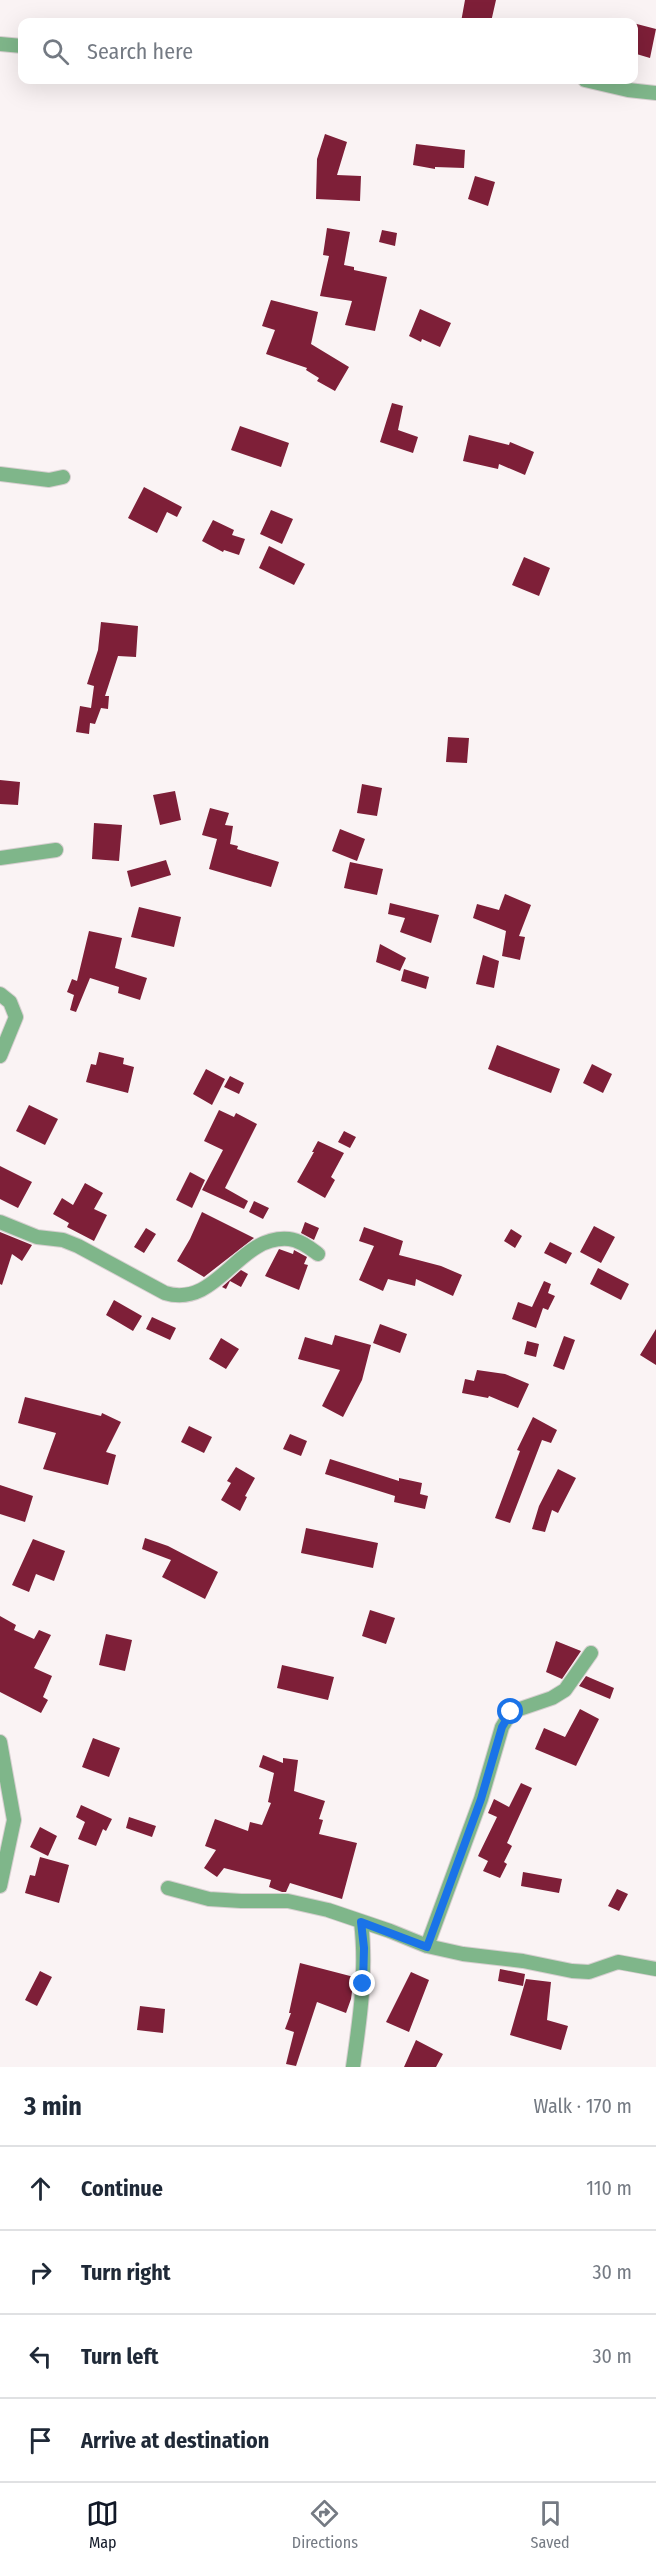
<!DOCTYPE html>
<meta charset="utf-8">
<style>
:root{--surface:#fff;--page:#f2f2f3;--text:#1f2937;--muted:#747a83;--line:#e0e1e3;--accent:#111827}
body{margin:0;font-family:"Fira Sans Condensed",sans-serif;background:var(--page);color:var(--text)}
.stop{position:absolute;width:18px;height:18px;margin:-14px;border:4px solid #1a73e8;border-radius:50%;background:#fff}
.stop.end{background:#1a73e8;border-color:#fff;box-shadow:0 2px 6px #0008}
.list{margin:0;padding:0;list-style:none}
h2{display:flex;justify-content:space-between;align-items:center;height:78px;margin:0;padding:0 24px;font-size:26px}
h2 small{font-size:20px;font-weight:400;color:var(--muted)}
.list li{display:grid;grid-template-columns:39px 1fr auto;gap:18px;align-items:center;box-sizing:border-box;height:84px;padding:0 24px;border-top:2px solid var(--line)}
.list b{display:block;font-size:22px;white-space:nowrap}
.list em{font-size:20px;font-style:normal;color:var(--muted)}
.icon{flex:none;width:33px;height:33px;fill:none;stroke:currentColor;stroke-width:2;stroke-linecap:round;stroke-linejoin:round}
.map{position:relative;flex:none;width:656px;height:2067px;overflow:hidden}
.search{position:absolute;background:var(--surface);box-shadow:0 6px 24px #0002;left:18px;right:18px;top:18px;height:66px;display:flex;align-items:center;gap:15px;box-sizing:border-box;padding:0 21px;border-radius:12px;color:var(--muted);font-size:22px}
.sheet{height:414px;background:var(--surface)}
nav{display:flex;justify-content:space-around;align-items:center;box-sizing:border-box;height:84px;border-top:2px solid var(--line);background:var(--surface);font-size:16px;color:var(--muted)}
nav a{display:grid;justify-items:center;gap:3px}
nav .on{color:var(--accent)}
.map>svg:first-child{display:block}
.building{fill:#7e1f38}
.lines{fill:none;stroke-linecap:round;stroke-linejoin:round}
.minor-casing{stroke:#d7cfd0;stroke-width:16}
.minor{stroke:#7fb68a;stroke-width:14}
.route{stroke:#1a73e8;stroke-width:8}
</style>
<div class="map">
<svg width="656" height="2067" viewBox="0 0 656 2067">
<rect width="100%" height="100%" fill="#faf3f4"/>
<path class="building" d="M 465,0 L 496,0 L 491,22 L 461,22 Z
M 633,23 L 656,29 L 650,58 L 633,53 Z
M 325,134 L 347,142 L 337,175 L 361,176 L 360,201 L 316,199 L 317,159 Z
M 416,144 L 465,150 L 464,168 L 435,167 L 435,169 L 413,165 Z
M 475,176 L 495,182 L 488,206 L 468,199 Z
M 327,228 L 350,232 L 344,265 L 354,267 L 354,270 L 387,277 L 375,331 L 345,325 L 352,301 L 320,296 L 329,256 L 323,255 Z
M 382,230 L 397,233 L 395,246 L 379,242 Z
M 271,300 L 318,312 L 311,344 L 349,367 L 335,391 L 317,381 L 319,378 L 306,370 L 307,368 L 266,354 L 275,330 L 262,326 Z
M 420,309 L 451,323 L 440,347 L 422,339 L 421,342 L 409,336 Z
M 392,403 L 403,406 L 398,430 L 418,437 L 413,453 L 380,442 Z
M 240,426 L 289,443 L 281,467 L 231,450 Z
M 469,435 L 509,445 L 510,442 L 534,452 L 525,475 L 499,464 L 498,469 L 463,461 Z
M 144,487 L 182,507 L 177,517 L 167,512 L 157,533 L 128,518 Z
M 271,510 L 293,519 L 282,544 L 260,534 Z
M 213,520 L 234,530 L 232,535 L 245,539 L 239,555 L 224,550 L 223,552 L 202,541 Z
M 269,546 L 305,564 L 294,585 L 259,568 Z
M 524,557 L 550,568 L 539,596 L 512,585 Z
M 101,622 L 138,626 L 136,657 L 118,656 L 105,696 L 109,696 L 108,709 L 101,708 L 95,724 L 90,723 L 89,734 L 76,732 L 80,706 L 91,708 L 94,686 L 87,684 L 98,650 Z
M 448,737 L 469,738 L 467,763 L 446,762 Z
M 0,780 L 20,782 L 18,805 L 0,804 Z
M 362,784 L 382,788 L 377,816 L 357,813 Z
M 175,791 L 181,820 L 160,825 L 153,795 Z
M 210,808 L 229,813 L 225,825 L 233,826 L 230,844 L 238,846 L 237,849 L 279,862 L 271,887 L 209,869 L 217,839 L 202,835 Z
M 94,823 L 122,825 L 119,861 L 92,859 Z
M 340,829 L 365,839 L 357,861 L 332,851 Z
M 166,860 L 171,875 L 131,887 L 127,871 Z
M 350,862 L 383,869 L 377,895 L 344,888 Z
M 505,894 L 531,905 L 519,936 L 525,937 L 520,960 L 502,956 L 506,931 L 473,918 L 477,904 L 499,910 Z
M 390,903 L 439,915 L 431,943 L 400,932 L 405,918 L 388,914 Z
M 139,907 L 181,917 L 174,947 L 131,937 Z
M 89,931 L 122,938 L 115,968 L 147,978 L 140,1000 L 118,993 L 119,987 L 90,978 L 76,1012 L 70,1010 L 74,995 L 67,992 L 72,979 L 77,981 Z
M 380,944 L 406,958 L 400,971 L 376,962 Z
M 483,955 L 499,961 L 494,988 L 476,984 Z
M 404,969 L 429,977 L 426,989 L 401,981 Z
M 497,1045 L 560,1069 L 551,1093 L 488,1069 Z
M 99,1052 L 124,1058 L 123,1064 L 134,1067 L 128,1093 L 86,1082 L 91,1064 L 96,1065 Z
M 592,1064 L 612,1074 L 603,1093 L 583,1083 Z
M 206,1069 L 225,1079 L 212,1105 L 193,1094 Z
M 230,1076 L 244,1083 L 239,1094 L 224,1087 Z
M 29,1105 L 58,1119 L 45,1145 L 16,1131 Z
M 219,1110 L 234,1117 L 236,1113 L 257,1124 L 225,1188 L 248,1201 L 244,1209 L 202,1190 L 223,1150 L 204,1141 Z
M 344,1131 L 356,1137 L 350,1148 L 338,1142 Z
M 318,1141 L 344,1153 L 331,1177 L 335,1180 L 325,1198 L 297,1182 L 314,1152 L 312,1152 Z
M 0,1166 L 32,1182 L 18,1208 L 0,1199 Z
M 190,1172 L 205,1180 L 192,1208 L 176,1200 Z
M 85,1183 L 103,1193 L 94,1209 L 107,1215 L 94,1241 L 67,1227 L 69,1223 L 53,1214 L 62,1198 L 73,1205 Z
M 254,1201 L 269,1208 L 263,1219 L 249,1212 Z
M 202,1212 L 254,1238 L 204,1277 L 177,1261 L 190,1239 Z
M 305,1222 L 319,1228 L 314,1240 L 301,1233 Z
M 594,1226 L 615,1237 L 601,1263 L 580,1252 Z
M 364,1227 L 403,1241 L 399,1255 L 441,1266 L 462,1275 L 453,1296 L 416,1279 L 415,1286 L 388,1279 L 383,1291 L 359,1280 L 374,1246 L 359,1241 Z
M 146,1228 L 156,1234 L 144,1253 L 134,1247 Z
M 511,1229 L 522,1236 L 515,1248 L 504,1241 Z
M 0,1232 L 32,1245 L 22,1261 L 12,1254 L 2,1285 L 0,1284 Z
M 550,1242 L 572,1253 L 566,1264 L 544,1253 Z
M 279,1249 L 293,1254 L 294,1250 L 307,1257 L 304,1264 L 308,1265 L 299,1290 L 265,1276 Z
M 598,1268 L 629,1284 L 621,1300 L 590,1284 Z
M 241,1270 L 248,1274 L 241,1287 L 230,1281 L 226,1289 L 222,1287 Z
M 544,1281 L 551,1284 L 548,1293 L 555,1296 L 548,1310 L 543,1308 L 536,1328 L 512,1319 L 518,1302 L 532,1307 Z
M 114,1300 L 142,1316 L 133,1331 L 106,1315 Z
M 152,1317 L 176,1328 L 170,1340 L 146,1329 Z
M 380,1324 L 407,1334 L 400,1353 L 373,1343 Z
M 656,1329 L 656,1365 L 640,1355 Z
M 335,1335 L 371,1345 L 362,1380 L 343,1417 L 322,1406 L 340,1370 L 298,1359 L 305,1337 L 332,1345 Z
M 564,1336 L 575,1340 L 564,1370 L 553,1366 Z
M 221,1338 L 239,1349 L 226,1369 L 209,1359 Z
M 527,1341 L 539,1344 L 536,1357 L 524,1354 Z
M 477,1370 L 505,1374 L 529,1384 L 518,1408 L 489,1396 L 488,1398 L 462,1393 L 465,1379 L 474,1381 Z
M 25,1397 L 101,1416 L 102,1413 L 121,1422 L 106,1452 L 116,1455 L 108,1485 L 43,1469 L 56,1433 L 18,1423 Z
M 533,1417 L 557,1430 L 551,1443 L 542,1440 L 510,1523 L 495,1518 L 520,1451 L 517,1450 Z
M 189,1426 L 212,1437 L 204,1453 L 181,1442 Z
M 290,1434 L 307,1441 L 301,1456 L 283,1449 Z
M 330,1459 L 399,1481 L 399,1478 L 422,1483 L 420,1494 L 428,1496 L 425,1509 L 394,1502 L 395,1496 L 325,1474 Z
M 236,1467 L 255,1478 L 245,1496 L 247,1497 L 240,1511 L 221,1500 L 231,1483 L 227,1481 Z
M 558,1469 L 576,1478 L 558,1513 L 552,1510 L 545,1532 L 532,1529 L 539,1506 Z
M 0,1485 L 33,1496 L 25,1522 L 0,1514 Z
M 306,1528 L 378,1543 L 373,1568 L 301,1553 Z
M 145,1538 L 168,1546 L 218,1572 L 205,1599 L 162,1577 L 171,1560 L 142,1549 Z
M 33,1539 L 65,1551 L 54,1581 L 36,1574 L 29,1592 L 12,1585 Z
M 370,1610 L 395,1618 L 386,1644 L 362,1636 Z
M 0,1616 L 16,1625 L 14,1630 L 34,1639 L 39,1630 L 51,1635 L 34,1668 L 52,1676 L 43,1697 L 48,1700 L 41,1713 L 0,1692 Z
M 106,1634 L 132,1640 L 125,1671 L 99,1665 Z
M 556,1641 L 581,1651 L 562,1679 L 546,1672 Z
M 282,1665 L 334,1677 L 328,1700 L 277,1688 Z
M 586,1676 L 614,1688 L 610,1699 L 579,1686 Z
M 580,1709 L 599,1719 L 576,1766 L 535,1749 L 544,1728 L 565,1737 Z
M 93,1738 L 120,1748 L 109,1777 L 82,1767 Z
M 263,1755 L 283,1763 L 283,1758 L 298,1760 L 294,1791 L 325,1801 L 319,1819 L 323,1820 L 319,1834 L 357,1843 L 342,1899 L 290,1883 L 286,1892 L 282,1892 L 269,1887 L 271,1880 L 224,1868 L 217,1877 L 204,1868 L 216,1850 L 205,1846 L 215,1819 L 248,1831 L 250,1822 L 262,1825 L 271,1803 L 268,1802 L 274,1773 L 259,1767 Z
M 521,1783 L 532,1788 L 507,1843 L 512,1846 L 504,1862 L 507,1864 L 500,1878 L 483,1871 L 488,1861 L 478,1856 L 497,1817 L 488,1813 L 494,1799 L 509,1807 Z
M 81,1805 L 112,1819 L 106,1831 L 103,1829 L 96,1846 L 78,1839 L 85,1822 L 76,1817 Z
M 129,1817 L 156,1826 L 152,1837 L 126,1828 Z
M 40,1827 L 57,1836 L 48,1856 L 30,1847 Z
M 40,1857 L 69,1865 L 59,1903 L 25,1893 L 30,1875 L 35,1876 Z
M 523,1872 L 562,1879 L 559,1893 L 521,1886 Z
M 617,1889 L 628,1894 L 619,1911 L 608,1906 Z
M 300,1963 L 354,1977 L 351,1999 L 346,2013 L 317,2002 L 296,2066 L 286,2064 L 294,2032 L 285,2029 L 291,2013 L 289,2013 Z
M 500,1969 L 525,1974 L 523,1986 L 498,1981 Z
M 40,1971 L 52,1977 L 37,2006 L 25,2000 Z
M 411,1972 L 429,1980 L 409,2032 L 386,2022 Z
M 526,1979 L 551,1982 L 547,2020 L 568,2026 L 561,2050 L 510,2035 Z
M 140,2006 L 165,2009 L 163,2033 L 137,2030 Z
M 416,2040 L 443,2054 L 436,2067 L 404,2067 Z"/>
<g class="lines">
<g class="minor-casing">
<path id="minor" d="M 0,44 L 22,46
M 585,80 L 628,90 L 656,93
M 0,474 L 49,480 L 63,477
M 0,858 L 56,850
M 0,994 L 10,1002 L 16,1017 L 0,1056
M 0,1222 L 37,1237 L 63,1240 L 78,1246 L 165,1293 C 218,1309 238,1234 289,1239 C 300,1240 310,1248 318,1254
M 0,1742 L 14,1820 L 0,1886
M 168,1888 L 209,1899 L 241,1901 L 288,1901 L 328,1910 L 390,1931 L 427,1946 L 463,1954 L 523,1961 L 572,1971 L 589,1972 L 618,1962 L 656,1969
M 427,1946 L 481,1799 L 502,1727 L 511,1712 L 552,1698 L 565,1690 L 591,1653
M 353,2067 C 360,2019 367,1970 361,1922"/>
</g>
<use href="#minor" class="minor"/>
</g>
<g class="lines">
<path class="route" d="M 363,1984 L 364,1948 L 361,1922 L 427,1947 L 481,1799 L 502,1727 L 511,1712"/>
</g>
</svg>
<div class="stop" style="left:511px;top:1712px"></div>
<div class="stop end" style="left:363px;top:1984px"></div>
<div class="search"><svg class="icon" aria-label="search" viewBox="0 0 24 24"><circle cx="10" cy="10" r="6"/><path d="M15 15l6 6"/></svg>Search here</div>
</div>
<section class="sheet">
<h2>3 min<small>Walk · 170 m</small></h2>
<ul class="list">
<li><svg class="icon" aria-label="ahead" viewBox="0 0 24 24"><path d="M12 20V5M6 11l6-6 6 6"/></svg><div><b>Continue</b></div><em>110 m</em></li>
<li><svg class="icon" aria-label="right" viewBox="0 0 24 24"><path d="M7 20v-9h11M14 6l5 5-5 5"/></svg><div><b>Turn right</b></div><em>30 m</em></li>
<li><svg class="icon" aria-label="left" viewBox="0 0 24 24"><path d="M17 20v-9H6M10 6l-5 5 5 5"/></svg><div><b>Turn left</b></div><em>30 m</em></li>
<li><svg class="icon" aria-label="arrive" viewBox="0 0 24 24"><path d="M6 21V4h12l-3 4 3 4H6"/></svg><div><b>Arrive at destination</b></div></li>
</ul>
</section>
<nav>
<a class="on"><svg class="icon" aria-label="map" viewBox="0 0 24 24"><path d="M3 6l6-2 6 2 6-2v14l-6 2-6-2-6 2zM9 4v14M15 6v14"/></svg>Map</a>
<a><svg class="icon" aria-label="directions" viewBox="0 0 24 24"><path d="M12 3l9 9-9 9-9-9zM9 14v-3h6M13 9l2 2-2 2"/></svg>Directions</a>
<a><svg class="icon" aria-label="saved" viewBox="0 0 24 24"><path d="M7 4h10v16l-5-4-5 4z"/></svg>Saved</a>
</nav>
